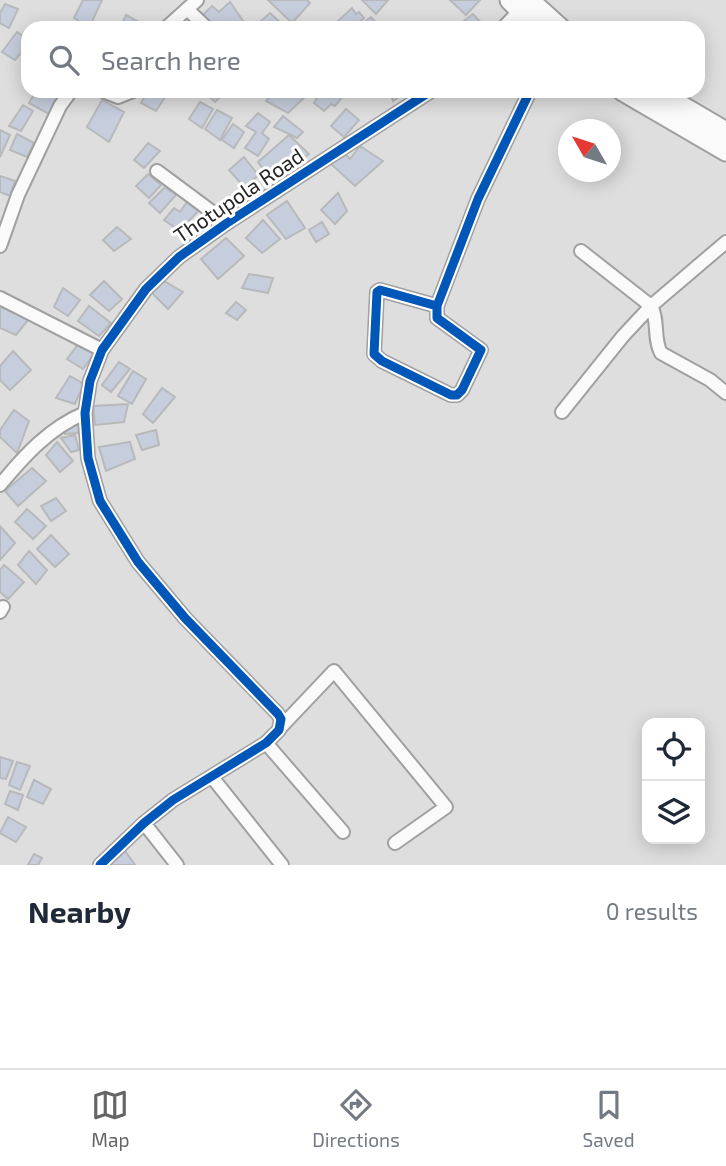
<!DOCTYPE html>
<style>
:root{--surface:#fff;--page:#f6f6f7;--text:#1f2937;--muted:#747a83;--line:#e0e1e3;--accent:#656566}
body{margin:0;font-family:"Exo 2",sans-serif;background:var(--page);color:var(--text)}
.controls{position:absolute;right:21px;bottom:21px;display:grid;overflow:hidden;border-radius:14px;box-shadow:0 4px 18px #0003}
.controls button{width:63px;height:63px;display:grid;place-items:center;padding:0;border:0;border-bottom:2px solid var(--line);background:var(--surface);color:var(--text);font:35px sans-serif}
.compass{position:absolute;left:558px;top:119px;width:63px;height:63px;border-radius:50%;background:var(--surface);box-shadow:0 4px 18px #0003;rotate:309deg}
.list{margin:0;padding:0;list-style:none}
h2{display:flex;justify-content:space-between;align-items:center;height:91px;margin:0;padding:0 28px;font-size:30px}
h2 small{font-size:23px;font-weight:400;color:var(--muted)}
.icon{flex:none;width:38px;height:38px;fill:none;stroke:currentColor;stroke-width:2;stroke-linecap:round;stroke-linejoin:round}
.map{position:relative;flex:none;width:726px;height:865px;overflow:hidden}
.search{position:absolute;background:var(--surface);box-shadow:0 4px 18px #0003;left:21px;right:21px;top:21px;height:77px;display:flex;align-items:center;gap:18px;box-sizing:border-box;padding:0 24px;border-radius:21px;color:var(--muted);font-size:26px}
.sheet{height:203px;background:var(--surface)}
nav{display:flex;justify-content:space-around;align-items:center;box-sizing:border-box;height:98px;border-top:2px solid var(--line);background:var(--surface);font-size:19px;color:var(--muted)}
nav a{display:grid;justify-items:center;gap:4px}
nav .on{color:var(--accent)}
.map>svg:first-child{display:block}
.building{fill:#c6cddc;stroke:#b8b9ba;stroke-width:2}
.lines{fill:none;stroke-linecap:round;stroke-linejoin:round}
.minor-casing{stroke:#a0a0a1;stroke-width:16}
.trunk-casing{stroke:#a0a0a1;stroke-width:23}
.minor{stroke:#fafafa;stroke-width:12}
.trunk{stroke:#fafafa;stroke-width:19}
.cycleway-casing{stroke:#fff;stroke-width:13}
.cycleway{stroke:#0057b8;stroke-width:9}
.labels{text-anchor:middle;stroke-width:6;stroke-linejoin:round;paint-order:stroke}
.street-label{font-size:21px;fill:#242425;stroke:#fff}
</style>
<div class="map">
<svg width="726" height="865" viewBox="0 0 726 865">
<rect width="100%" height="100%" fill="#dededf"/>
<path class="building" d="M 83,0 L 102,0 L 89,28 L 74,18 Z
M 268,0 L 307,0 L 310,3 L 292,23 Z
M 362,0 L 388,0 L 376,14 Z
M 450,0 L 480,0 L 466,15 Z
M 230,2 L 246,25 L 242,28 L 213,28 L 202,16 L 212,6 L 219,12 Z
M 5,4 L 18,9 L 9,28 L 0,23 L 0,13 Z
M 352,8 L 356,14 L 359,12 L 364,18 L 352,28 L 344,28 L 338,21 Z
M 270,13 L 284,26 L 282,28 L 253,28 Z
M 473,14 L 486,28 L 455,28 Z
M 126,15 L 150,28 L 120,28 Z
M 371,17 L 380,28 L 357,28 L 366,21 Z
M 17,32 L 28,39 L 28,45 L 15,60 L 2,52 Z
M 36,91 L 47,91 L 59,97 L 49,114 L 29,103 Z
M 147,91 L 169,91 L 156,111 L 141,103 Z
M 207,91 L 227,91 L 215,102 L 205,93 Z
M 276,91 L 303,91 L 308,94 L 288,113 L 266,101 Z
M 312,91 L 339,91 L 344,95 L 335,106 L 331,104 L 324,111 L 314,103 L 318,96 Z
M 389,91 L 408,91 L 393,101 Z
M 102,100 L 124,112 L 109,142 L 87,127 Z
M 200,102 L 213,109 L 202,128 L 189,119 Z
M 23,105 L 33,111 L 21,131 L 9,126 Z
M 346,109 L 359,120 L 344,137 L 331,126 Z
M 217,110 L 232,118 L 220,140 L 205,129 Z
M 258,113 L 270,122 L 262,133 L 269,139 L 258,156 L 245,148 L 256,132 L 246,126 Z
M 283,116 L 303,132 L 297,138 L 274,127 Z
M 233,124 L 244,132 L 234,148 L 222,140 Z
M 0,130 L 10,135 L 0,157 Z
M 17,134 L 34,143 L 27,157 L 10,150 Z
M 289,135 L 309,154 L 271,180 L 258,162 Z
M 148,143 L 160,151 L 144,168 L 134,160 Z
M 360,146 L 383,161 L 355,186 L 331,164 L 343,152 L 350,159 Z
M 244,157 L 258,175 L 245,188 L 229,170 Z
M 148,174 L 161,185 L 149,198 L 136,186 Z
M 0,176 L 15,181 L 10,196 L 0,192 Z
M 165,187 L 176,195 L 160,213 L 149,203 Z
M 338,193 L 347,211 L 335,224 L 321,210 Z
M 287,201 L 305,228 L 286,239 L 267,215 Z
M 187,202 L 198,211 L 180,231 L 164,220 L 174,208 L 180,212 Z
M 263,220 L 280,239 L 262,253 L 246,238 Z
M 322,222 L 329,234 L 316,242 L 309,230 Z
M 117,227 L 131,239 L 114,251 L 103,240 Z
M 226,238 L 244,256 L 218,279 L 201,259 Z
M 249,274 L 273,278 L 268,293 L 242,288 Z
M 104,281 L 122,299 L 109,311 L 90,295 Z
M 164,281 L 183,292 L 168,309 L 152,293 Z
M 63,288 L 80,300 L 68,316 L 54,307 Z
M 236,302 L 246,310 L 237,320 L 226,313 Z
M 89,306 L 111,323 L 99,336 L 78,321 Z
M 0,307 L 29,319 L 16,335 L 0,328 Z
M 80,342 L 95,352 L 83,369 L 67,359 Z
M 13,351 L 31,370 L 10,390 L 0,380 L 0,366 Z
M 119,362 L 130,369 L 111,392 L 102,385 Z
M 133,371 L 146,379 L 132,404 L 118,396 Z
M 70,376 L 84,384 L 75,404 L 56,398 Z
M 162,388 L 175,397 L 153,423 L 143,414 Z
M 128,404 L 124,422 L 95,425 L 93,406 Z
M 14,410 L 29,421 L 17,453 L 0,437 L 0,430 Z
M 79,425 L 78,433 L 65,434 L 65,427 Z
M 156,430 L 159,445 L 142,450 L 136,435 Z
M 75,435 L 79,450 L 71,452 L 61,438 Z
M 57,442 L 73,461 L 60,472 L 46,455 Z
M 130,442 L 135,459 L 106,471 L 99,447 Z
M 32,468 L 46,481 L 18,506 L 5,491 Z
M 56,498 L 66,511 L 51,521 L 41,506 Z
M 27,509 L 46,526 L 33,539 L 15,522 Z
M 0,526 L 15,543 L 0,560 Z
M 51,535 L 69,554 L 55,567 L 37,549 Z
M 29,551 L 47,570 L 36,584 L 18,565 Z
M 4,565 L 24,582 L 8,599 L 0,592 L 0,570 Z
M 0,757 L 13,761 L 6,779 L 0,778 Z
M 17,762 L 30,766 L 20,790 L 9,785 Z
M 34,780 L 51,789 L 43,804 L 27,797 Z
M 10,791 L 23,795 L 18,810 L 5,804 Z
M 8,817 L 26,827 L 16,842 L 0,833 Z
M 121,845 L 135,865 L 100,865 Z
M 34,854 L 42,858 L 38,865 L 28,865 Z"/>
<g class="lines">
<g class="minor-casing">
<path id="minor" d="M 187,9 L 207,28
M 166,28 L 197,0
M 503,28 L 525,5
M 103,91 L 118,97 L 133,91
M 157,171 L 227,223
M 0,246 L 18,195 L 60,106 L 71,91
M 581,251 L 651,306 C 659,320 653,339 661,353 L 710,380 L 726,393
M 0,298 L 102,350
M 437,306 L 380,290 L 377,292 L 374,354 L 382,361 L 451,395 L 457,395 L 462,390 L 481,350 L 437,318 L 437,306 L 478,199 L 530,91
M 562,412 L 623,336 L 651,306 L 726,242
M 0,485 C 24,456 49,428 85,413
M 0,612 L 3,607
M 279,729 L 334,671 L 446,807 L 395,843
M 266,743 L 343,832
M 212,777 L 282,865
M 144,823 L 177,865
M 100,865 L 144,823 L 173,800 L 266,743 L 279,730 L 281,719 L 278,714 L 185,618 L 138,562 L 100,501 L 88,458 L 85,413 L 90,381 L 102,350 L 146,289 L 179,257 L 227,223 L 431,91"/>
</g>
<g class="trunk-casing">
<path id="trunk" d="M 510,0 L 538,28
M 529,0 L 560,28
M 623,91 L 726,151
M 656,91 L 726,132"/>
</g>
<use href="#minor" class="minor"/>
<use href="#trunk" class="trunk"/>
<g class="cycleway-casing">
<path id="cycleway" d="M 437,306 L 380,290 L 377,292 L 374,354 L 382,361 L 451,395 L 457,395 L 462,390 L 481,350 L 437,318 L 437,306 L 478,199 L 530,91
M 100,865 L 144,823 L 173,800 L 266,743 L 279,730 L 281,719 L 278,714 L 185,618 L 138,562 L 100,501 L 88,458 L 85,413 L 90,381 L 102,350 L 146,289 L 179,257 L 227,223 L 431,91"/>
</g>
<use href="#cycleway" class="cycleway"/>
</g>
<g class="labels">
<g class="street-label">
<text transform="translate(239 196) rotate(-34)" y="7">Thotupola Road</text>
</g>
</g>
</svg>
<div class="controls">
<button><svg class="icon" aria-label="locate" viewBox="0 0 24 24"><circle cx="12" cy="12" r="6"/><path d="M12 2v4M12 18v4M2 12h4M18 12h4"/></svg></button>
<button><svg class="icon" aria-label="layers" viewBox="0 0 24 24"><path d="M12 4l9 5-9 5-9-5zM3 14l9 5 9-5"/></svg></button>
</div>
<svg class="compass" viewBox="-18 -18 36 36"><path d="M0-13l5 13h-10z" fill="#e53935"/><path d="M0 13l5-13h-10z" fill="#747a83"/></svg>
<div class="search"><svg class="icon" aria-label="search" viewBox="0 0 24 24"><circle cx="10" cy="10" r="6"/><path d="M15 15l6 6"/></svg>Search here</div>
</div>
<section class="sheet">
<h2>Nearby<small>0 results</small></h2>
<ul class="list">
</ul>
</section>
<nav>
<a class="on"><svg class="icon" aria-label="map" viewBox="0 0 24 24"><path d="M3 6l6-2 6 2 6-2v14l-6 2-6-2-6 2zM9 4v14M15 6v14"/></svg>Map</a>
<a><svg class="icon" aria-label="directions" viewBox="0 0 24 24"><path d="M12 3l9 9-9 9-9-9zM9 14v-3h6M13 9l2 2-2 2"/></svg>Directions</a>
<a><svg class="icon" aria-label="saved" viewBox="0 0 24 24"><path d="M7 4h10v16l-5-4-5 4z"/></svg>Saved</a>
</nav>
